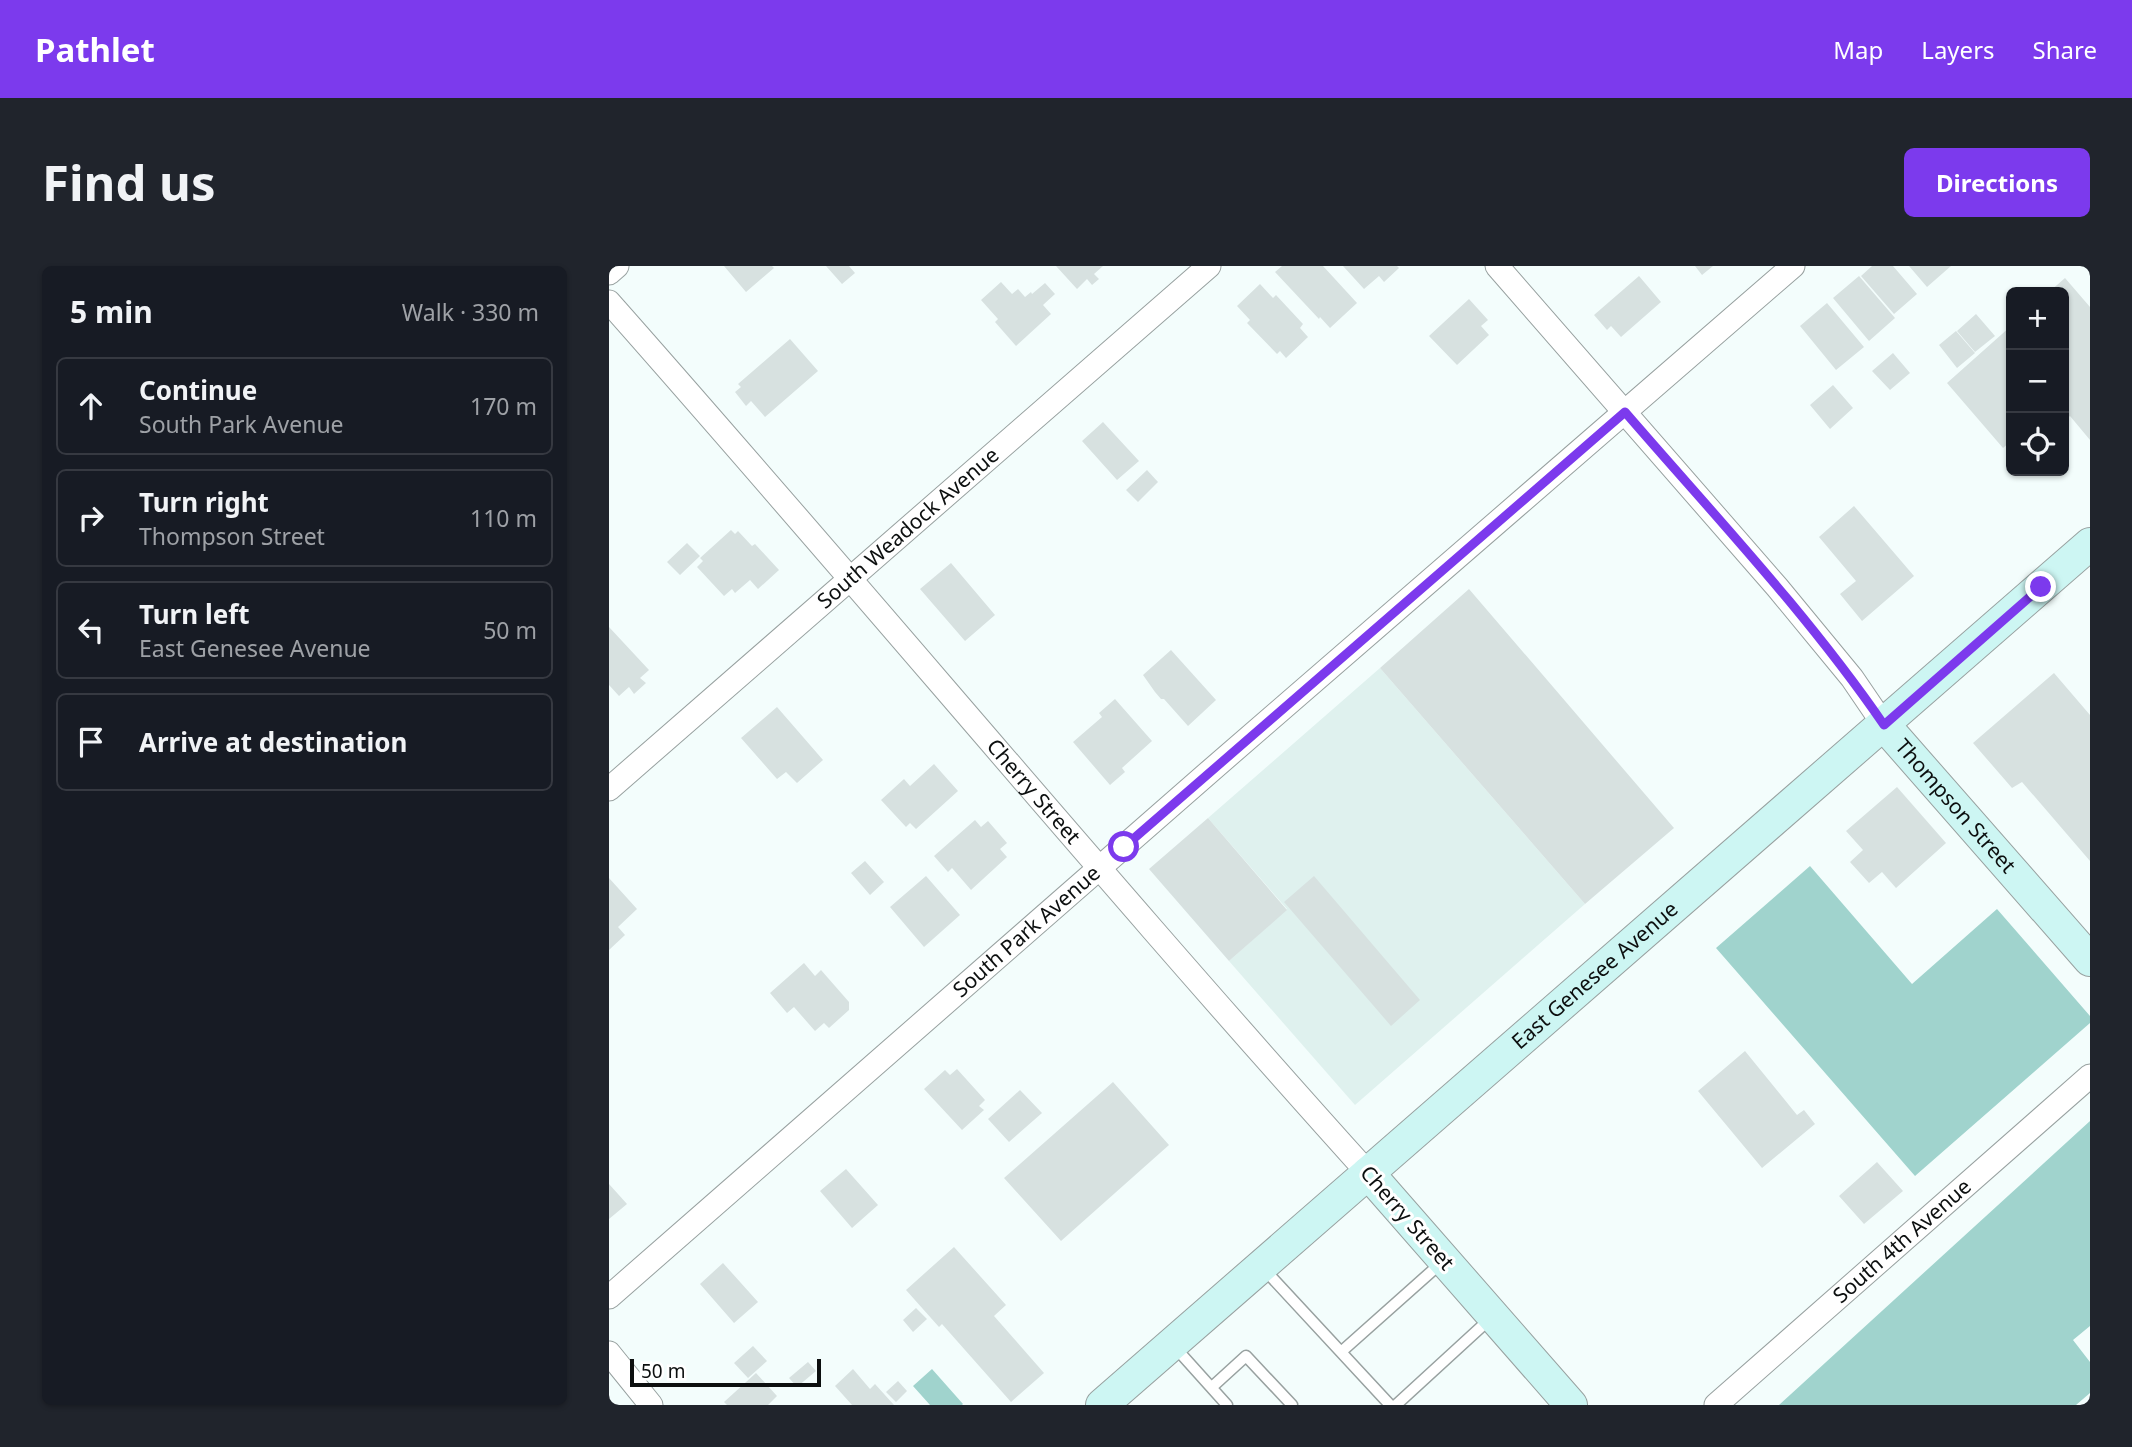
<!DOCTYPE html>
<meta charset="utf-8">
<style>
:root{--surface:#171b24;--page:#20242c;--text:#f1f3f6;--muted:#9ea1a6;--line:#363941;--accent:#7c3aed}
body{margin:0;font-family:"Noto Sans",sans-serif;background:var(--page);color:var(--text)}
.controls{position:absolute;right:21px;top:21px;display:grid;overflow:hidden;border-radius:10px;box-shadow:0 2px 5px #0004}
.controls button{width:63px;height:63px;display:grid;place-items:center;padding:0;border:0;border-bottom:2px solid var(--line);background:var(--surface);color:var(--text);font:35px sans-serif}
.scale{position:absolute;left:21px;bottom:18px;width:191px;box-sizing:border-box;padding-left:7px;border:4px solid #0c0f0f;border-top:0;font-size:19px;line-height:24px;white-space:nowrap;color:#0c0f0f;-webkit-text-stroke:5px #fff;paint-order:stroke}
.stop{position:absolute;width:21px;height:21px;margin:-16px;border:5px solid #7c3aed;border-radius:50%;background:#fff}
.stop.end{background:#7c3aed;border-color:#fff;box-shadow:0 2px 7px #0008}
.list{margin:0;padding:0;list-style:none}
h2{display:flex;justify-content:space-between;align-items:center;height:91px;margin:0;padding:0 28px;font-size:30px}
h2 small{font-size:23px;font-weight:400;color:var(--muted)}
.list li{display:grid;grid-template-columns:46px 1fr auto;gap:21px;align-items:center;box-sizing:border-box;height:98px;margin:0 14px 14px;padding:0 14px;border:2px solid var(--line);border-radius:10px}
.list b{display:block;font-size:26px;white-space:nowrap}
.list p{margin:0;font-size:23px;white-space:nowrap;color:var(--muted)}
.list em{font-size:23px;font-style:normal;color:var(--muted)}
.icon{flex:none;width:38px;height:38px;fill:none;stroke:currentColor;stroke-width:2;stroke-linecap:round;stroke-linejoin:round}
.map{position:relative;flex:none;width:1481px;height:1139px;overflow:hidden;border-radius:10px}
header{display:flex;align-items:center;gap:42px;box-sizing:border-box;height:98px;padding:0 35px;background:var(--accent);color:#fff}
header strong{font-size:33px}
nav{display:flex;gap:38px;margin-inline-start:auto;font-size:24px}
.intro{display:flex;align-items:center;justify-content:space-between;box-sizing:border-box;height:168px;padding:0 42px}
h1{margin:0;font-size:49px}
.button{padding:18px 32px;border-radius:10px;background:var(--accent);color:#fff;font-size:24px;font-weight:700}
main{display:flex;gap:42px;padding:0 42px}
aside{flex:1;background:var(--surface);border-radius:10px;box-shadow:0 2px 5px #0004}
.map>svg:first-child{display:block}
.built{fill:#dff1ee}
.green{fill:#a0d3cd}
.building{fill:#d7e1e0}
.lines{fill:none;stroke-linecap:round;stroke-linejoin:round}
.lane-casing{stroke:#98a1a0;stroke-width:13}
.street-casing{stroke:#98a1a0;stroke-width:25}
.secondary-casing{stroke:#98a1a0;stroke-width:34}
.lane{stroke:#fff;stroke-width:10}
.street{stroke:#fff;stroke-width:23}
.secondary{stroke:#cdf6f3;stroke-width:32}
.route{stroke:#7c3aed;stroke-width:9}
.labels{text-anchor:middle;stroke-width:6;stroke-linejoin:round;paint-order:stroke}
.street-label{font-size:21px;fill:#0c0f0f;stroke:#fff}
</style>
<header>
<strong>Pathlet</strong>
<nav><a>Map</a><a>Layers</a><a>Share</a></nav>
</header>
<div class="intro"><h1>Find us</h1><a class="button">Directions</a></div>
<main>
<aside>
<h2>5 min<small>Walk · 330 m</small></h2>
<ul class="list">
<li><svg class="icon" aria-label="ahead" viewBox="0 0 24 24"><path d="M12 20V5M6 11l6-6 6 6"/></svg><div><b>Continue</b><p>South Park Avenue</p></div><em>170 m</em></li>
<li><svg class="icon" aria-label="right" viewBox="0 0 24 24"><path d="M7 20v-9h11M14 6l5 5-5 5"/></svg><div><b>Turn right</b><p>Thompson Street</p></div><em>110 m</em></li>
<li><svg class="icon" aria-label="left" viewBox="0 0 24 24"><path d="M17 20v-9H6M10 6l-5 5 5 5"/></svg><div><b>Turn left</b><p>East Genesee Avenue</p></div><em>50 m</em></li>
<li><svg class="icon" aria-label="arrive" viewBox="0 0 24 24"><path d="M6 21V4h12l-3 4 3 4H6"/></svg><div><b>Arrive at destination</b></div></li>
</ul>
</aside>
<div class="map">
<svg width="1481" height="1139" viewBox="0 0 1481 1139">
<rect width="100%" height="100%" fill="#f3fdfc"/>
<path class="built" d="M 771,402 L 976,638 L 746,839 L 620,695 L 678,643 L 599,552 Z"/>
<path class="green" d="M 1201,600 L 1303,718 L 1388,643 L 1481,750 L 1481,757 L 1306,910 L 1107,682 Z
M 1481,855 L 1481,1060 L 1464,1074 L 1481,1096 L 1481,1127 L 1467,1139 L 1170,1139 Z
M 323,1103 L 354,1138 L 353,1139 L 321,1139 L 304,1120 Z"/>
<path class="building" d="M 115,0 L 163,0 L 165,2 L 137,26 Z
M 217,0 L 240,0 L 246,7 L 233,18 Z
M 447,0 L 494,0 L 485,8 L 490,13 L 483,19 L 478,13 L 468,23 Z
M 673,0 L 714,0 L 748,37 L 721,62 L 711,51 L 710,53 L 666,6 Z
M 734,0 L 788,0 L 790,2 L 775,16 L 770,10 L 755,23 Z
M 1086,0 L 1104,0 L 1093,9 Z
M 1263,0 L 1284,0 L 1308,28 L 1285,48 L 1252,10 Z
M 1300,0 L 1342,0 L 1318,21 Z
M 1030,10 L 1052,36 L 1012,71 L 1002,60 L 998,64 L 985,49 Z
M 1250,10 L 1286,52 L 1260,75 L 1224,32 Z
M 1456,12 L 1481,41 L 1481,174 L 1461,150 L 1455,155 L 1455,26 L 1440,26 Z
M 392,16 L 403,28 L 409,23 L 416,31 L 422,26 L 423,28 L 436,17 L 446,28 L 434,39 L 442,48 L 407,80 L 386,56 L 389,53 L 372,34 Z
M 651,18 L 664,32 L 667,29 L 694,58 L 691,62 L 699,71 L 677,92 L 671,85 L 668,88 L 638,57 L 641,54 L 628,40 Z
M 860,33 L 879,54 L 872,60 L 880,69 L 848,99 L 820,70 Z
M 1218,37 L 1255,81 L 1227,104 L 1191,60 Z
M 1367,48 L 1386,70 L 1366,86 L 1348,65 Z
M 1402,60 L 1402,175 L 1394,182 L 1338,117 Z
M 1347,65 L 1366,87 L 1348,102 L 1330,79 Z
M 181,73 L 209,105 L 156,151 L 142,135 L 137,140 L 126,126 L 132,121 L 129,118 Z
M 1284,87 L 1301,107 L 1281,124 L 1263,105 Z
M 1224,119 L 1244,142 L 1221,163 L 1201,139 Z
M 494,156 L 530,195 L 508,214 L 473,175 Z
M 538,204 L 549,216 L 529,236 L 517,224 Z
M 1245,240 L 1305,310 L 1253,355 L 1231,328 L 1247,315 L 1210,271 Z
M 122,264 L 126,268 L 129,265 L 143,280 L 146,278 L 170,304 L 149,323 L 141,314 L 126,327 L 123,323 L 115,330 L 88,301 L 94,295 L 91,292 Z
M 78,277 L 91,290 L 71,309 L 58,296 Z
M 342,297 L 386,349 L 356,375 L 311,323 Z
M 860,323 L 1065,562 L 976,638 L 771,402 Z
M 0,361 L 40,404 L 31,412 L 37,417 L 25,428 L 20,421 L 10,430 L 0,419 Z
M 562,384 L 607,434 L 579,460 L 555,433 L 552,433 L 546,426 L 534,409 Z
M 1445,407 L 1481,449 L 1481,595 L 1413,516 L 1403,522 L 1364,477 Z
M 506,433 L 543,475 L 513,502 L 516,506 L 501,519 L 464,476 L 493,451 L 490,447 Z
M 168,441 L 214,494 L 188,517 L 177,506 L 168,513 L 132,472 Z
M 325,498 L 349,525 L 307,563 L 301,557 L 297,561 L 272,534 L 295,513 L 301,520 Z
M 1288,521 L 1337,577 L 1287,622 L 1273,606 L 1260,617 L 1241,596 L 1254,584 L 1237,565 Z
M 599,552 L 678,644 L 620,695 L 540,603 Z
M 366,554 L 372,561 L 379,555 L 398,577 L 391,583 L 398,591 L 362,624 L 343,602 L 339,606 L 325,590 Z
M 256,595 L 275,616 L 261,629 L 242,607 Z
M 317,610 L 351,649 L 315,681 L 281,641 Z
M 705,610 L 811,734 L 782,760 L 675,636 Z
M 0,612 L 28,643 L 9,661 L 16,669 L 0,684 Z
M 195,697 L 206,710 L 212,704 L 240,736 L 240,744 L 220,762 L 215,757 L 206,765 L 185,741 L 178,747 L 161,727 Z
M 1136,785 L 1188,849 L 1195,844 L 1206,858 L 1153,902 L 1089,825 Z
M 348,803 L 376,834 L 370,840 L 375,844 L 353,864 L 315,823 L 336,804 L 341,809 Z
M 504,816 L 560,879 L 452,975 L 395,912 Z
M 411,824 L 433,847 L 400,876 L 379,853 Z
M 1268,896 L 1294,925 L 1255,958 L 1230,930 Z
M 237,903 L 269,939 L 243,962 L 211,925 Z
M 0,918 L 18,938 L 0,953 Z
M 345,981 L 397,1039 L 385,1050 L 435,1107 L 402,1136 L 333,1058 L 330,1061 L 297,1024 Z
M 114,997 L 149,1036 L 125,1057 L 91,1018 Z
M 307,1042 L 318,1053 L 304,1066 L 294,1054 Z
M 144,1080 L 158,1095 L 139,1112 L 125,1097 Z
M 199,1096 L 207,1105 L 188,1121 L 180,1112 Z
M 244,1103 L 261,1123 L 266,1118 L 285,1139 L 243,1139 L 226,1120 Z
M 147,1107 L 168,1130 L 159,1139 L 118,1139 L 115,1136 Z
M 289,1115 L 298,1125 L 287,1136 L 277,1126 Z"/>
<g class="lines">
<g class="lane-casing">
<path id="lane" d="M 654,1002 L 781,1139
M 564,1079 L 618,1139
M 732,1086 L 832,997
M 603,1121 L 637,1090 L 683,1139
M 787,1139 L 883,1051"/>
</g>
<g class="street-casing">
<g id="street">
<path d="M 888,0 L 1168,321 L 1243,412 L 1275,459"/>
<path d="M 0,7 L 8,0"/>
<path id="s1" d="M 0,36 C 255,324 501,621 759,907"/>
<path id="s2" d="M 0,523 L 600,0"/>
<path id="s3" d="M 0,1031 L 599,507 L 1184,0"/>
<path d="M 0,1087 L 42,1139"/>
<path id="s4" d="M 1107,1139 L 1481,810"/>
</g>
</g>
<g class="secondary-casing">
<g id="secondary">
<path id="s5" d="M 1275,459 L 1481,694"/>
<path d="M 759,907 L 962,1139"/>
<path id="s6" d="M 493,1139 L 1481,278"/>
</g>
</g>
<use href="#lane" class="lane"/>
<use href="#street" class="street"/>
<use href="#secondary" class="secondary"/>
</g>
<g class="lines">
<path class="route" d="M 515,581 L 1016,146 C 1104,248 1198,347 1275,459 L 1432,321"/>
</g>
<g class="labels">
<g class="street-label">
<text dy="7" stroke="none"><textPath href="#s2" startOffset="397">South Weadock Avenue</textPath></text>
<text dy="7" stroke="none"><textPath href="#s1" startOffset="648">Cherry Street</textPath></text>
<text dy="7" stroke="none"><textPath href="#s5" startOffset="108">Thompson Street</textPath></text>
<text dy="7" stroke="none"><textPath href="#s3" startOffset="555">South Park Avenue</textPath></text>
<text dy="7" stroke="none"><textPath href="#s6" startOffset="654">East Genesee Avenue</textPath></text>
<text transform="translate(798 952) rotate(49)" y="7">Cherry Street</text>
<text dy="7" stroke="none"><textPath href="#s4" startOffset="248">South 4th Avenue</textPath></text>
</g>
</g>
</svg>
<div class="controls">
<button>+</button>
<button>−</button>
<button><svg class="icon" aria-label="locate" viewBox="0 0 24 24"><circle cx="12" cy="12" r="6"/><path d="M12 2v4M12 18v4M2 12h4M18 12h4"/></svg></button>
</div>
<div class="scale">50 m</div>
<div class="stop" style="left:515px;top:581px"></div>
<div class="stop end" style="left:1432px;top:321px"></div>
</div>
</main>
